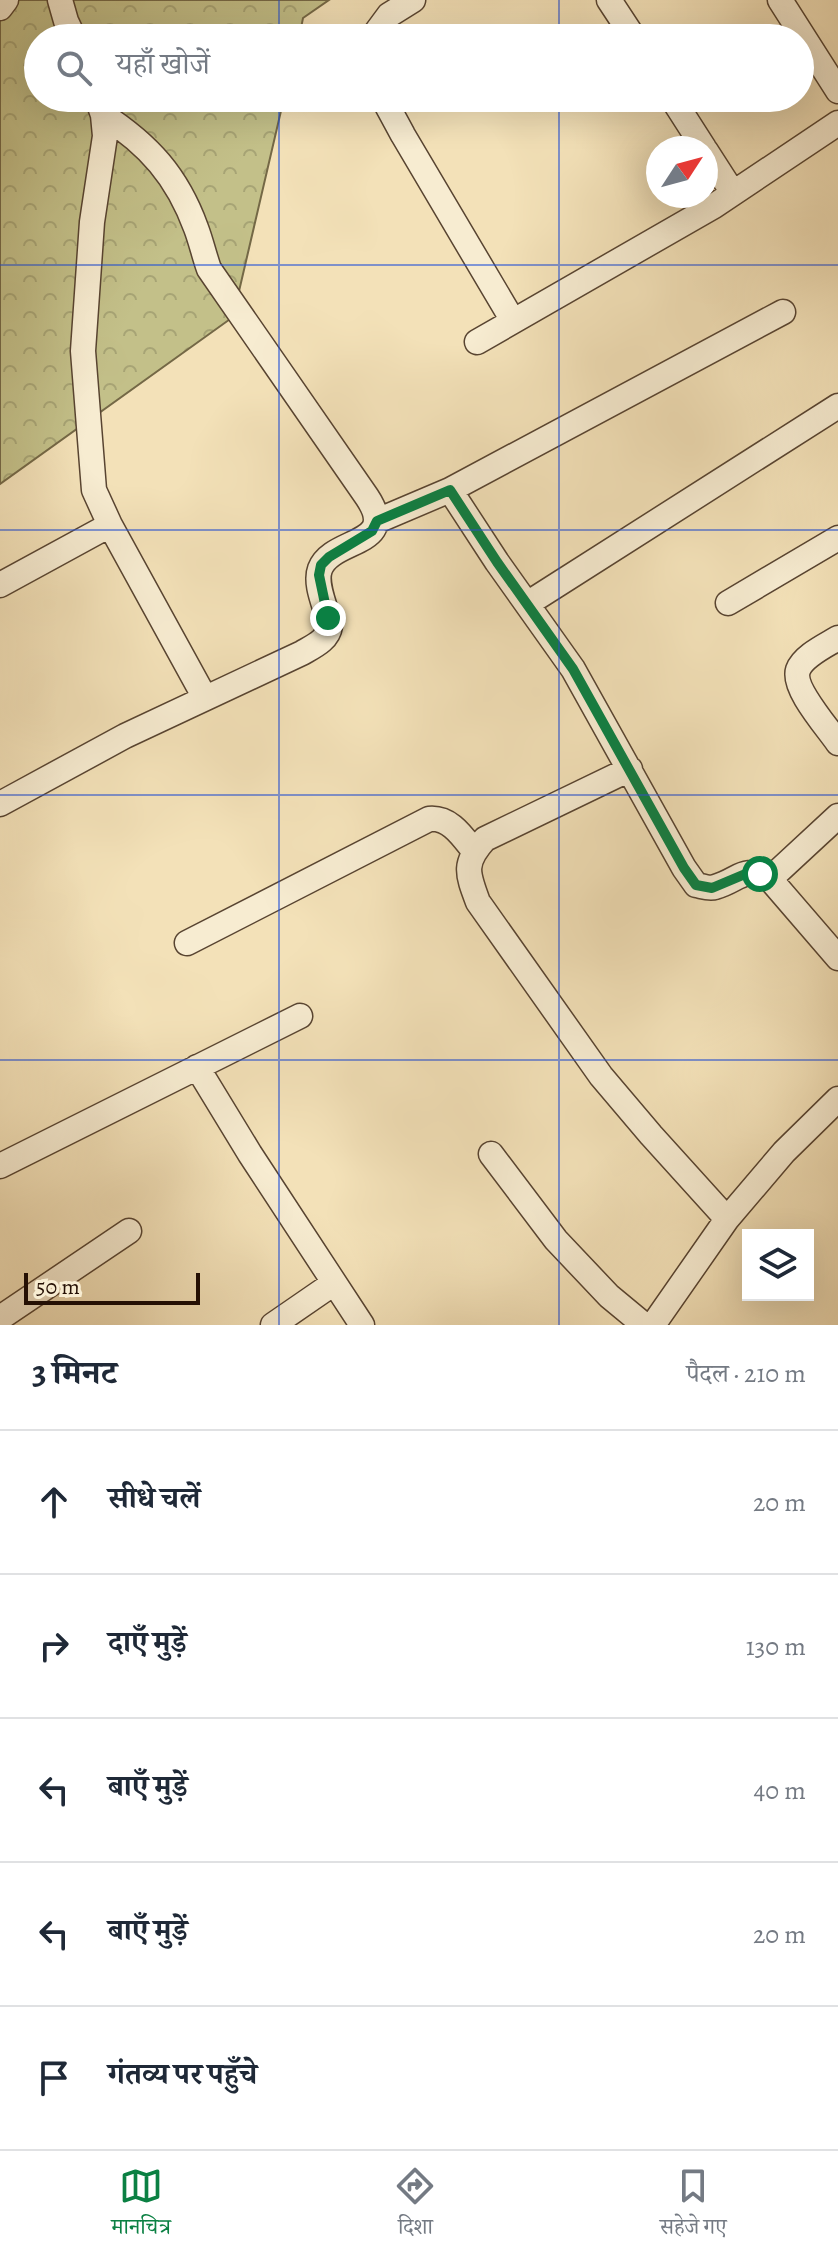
<!DOCTYPE html>
<html lang="hi">
<meta charset="utf-8">
<style>
:root{--surface:#fff;--page:#f6f6f7;--text:#1f2937;--muted:#747a83;--line:#e0e1e3;--accent:#0b8043}
body{margin:0;font-family:Alegreya,"Noto Serif Devanagari",serif;background:var(--page);color:var(--text)}
.controls{position:absolute;right:24px;bottom:24px;display:grid;overflow:hidden;border-radius:0px;box-shadow:0 8px 32px #0002}
.controls button{width:72px;height:72px;display:grid;place-items:center;padding:0;border:0;border-bottom:2px solid var(--line);background:var(--surface);color:var(--text);font:40px sans-serif}
.compass{position:absolute;left:646px;top:136px;width:72px;height:72px;border-radius:50%;background:var(--surface);box-shadow:0 8px 32px #0002;rotate:54deg}
.scale{position:absolute;left:24px;bottom:20px;width:176px;box-sizing:border-box;padding-left:8px;border:4px solid #251004;border-top:0;font-size:22px;line-height:28px;white-space:nowrap;color:#251004;-webkit-text-stroke:6px #f7ecd1;paint-order:stroke}
.stop{position:absolute;width:24px;height:24px;margin:-18px;border:6px solid #0b8043;border-radius:50%;background:#fff}
.stop.end{background:#0b8043;border-color:#fff;box-shadow:0 2px 8px #0008}
.list{margin:0;padding:0;list-style:none}
h2{display:flex;justify-content:space-between;align-items:center;height:104px;margin:0;padding:0 32px;font-size:34px}
h2 small{font-size:26px;font-weight:400;color:var(--muted)}
.list li{display:grid;grid-template-columns:52px 1fr auto;gap:24px;align-items:center;box-sizing:border-box;height:144px;padding:0 32px;border-top:2px solid var(--line)}
.list b{display:block;font-size:30px;white-space:nowrap}
.list em{font-size:26px;font-style:normal;color:var(--muted)}
.icon{flex:none;width:44px;height:44px;fill:none;stroke:currentColor;stroke-width:2;stroke-linecap:round;stroke-linejoin:round}
.map{position:relative;flex:none;width:838px;height:1325px;overflow:hidden}
.search{position:absolute;background:var(--surface);box-shadow:0 8px 32px #0002;left:24px;right:24px;top:24px;height:88px;display:flex;align-items:center;gap:20px;box-sizing:border-box;padding:0 28px;border-radius:44px;color:var(--muted);font-size:30px}
.sheet{height:824px;background:var(--surface)}
nav{display:flex;justify-content:space-around;align-items:center;box-sizing:border-box;height:112px;border-top:2px solid var(--line);background:var(--surface);font-size:22px;color:var(--muted)}
nav a{display:grid;justify-items:center;gap:4px}
nav .on{color:var(--accent)}
.map>svg:first-child{display:block}
.forest{fill:url(#forest-crowns);stroke:#746846;stroke-width:2}
.lines{fill:none;stroke-linecap:round;stroke-linejoin:round}
.street-casing{stroke:#584431;stroke-width:27}
.street{stroke:#f7ecd1;stroke-width:24}
.route{stroke:#0b8043;stroke-width:10}
.grid{fill:none;stroke:#1d4ed8;stroke-width:2;stroke-opacity:0.55}
</style>
<div class="map">
<svg width="838" height="1325" viewBox="0 0 838 1325">
<defs>
<pattern id="forest-crowns" width="20" height="18" patternUnits="userSpaceOnUse" patternTransform="scale(2)"><rect width="20" height="18" fill="#c3c089"/><path d="M2 6a3 3 0 1 1 6 0M12 15a3 3 0 1 1 6 0" fill="none" stroke="#a7a475"/></pattern>
</defs>
<rect width="100%" height="100%" fill="#f3e1b8"/>
<filter id="stains"><feTurbulence type="fractalNoise" baseFrequency=".0025" numOctaves="4"/><feColorMatrix values="0 0 0 0 .2 0 0 0 0 .09 0 0 0 0 .02 0 0 0 .5 -.17"/></filter>
<radialGradient id="worn" r=".72"><stop offset=".6" stop-color="#630" stop-opacity="0"/><stop offset="1" stop-color="#630" stop-opacity=".3"/></radialGradient>
<path class="forest" d="M 0,0 L 329,0 L 303,18 L 299,38 L 38,38 L 38,98 L 284,98 L 233,317 L 0,484 Z"/>
<g class="lines">
<g class="street-casing">
<path id="street" d="M 60,0 L 66,21 L 74,38
M 609,0 L 634,38
M 780,0 L 838,91
M 0,8 L 6,0
M 372,38 L 389,15 L 413,0
M 97,98 L 103,115 L 105,136 L 92,222 L 83,351 L 94,490 L 110,525 L 205,698
M 383,98 L 403,135 L 513,321
M 672,98 L 704,148
M 706,151 L 733,193
M 477,342 L 714,206 L 838,123
M 450,490 L 497,562 L 573,669 L 684,868 L 696,885 C 702,886 709,889 715,887 C 740,880 742,865 770,879 L 838,958
M 377,521 L 450,490 L 783,312
M 0,585 L 110,525
M 728,603 L 838,538
M 527,604 L 838,406
M 838,638 C 825,646 803,656 798,670 C 792,688 828,728 838,743
M 630,769 L 485,839 C 463,863 467,873 478,902 L 601,1076 L 651,1135 L 727,1219
M 0,804 L 125,736 L 302,653 C 314,646 328,640 330,626 C 327,609 314,585 320,569 C 332,537 400,547 367,497 L 209,269 C 204,255 201,241 196,228 C 177,176 149,145 103,115
M 770,879 L 838,816
M 187,943 L 429,819 C 450,817 462,836 474,851
M 197,1067 L 250,1154 L 362,1325
M 491,1154 L 556,1240 L 609,1296 L 644,1325
M 0,1166 L 300,1016
M 0,1318 L 129,1231
M 273,1325 L 334,1283
M 653,1325 L 727,1219 L 784,1152 L 838,1099"/>
</g>
<use href="#street" class="street"/>
</g>
<g class="lines">
<path class="route" d="M 328,618 L 319,575 L 321,565 L 329,557 L 372,531 L 377,521 L 450,490 L 497,562 L 573,669 L 684,868 L 696,885 L 712,888 L 750,872 L 760,874"/>
</g>
<path class="grid" d="M 279,0 L 279,38M 559,0 L 559,38M 279,98 L 279,1325M 559,98 L 559,1325M 0,265 L 838,265M 0,530 L 838,530M 0,795 L 838,795M 0,1060 L 838,1060"/>
<rect width="100%" height="100%" filter="url(#stains)"/>
<rect width="100%" height="100%" fill="url(#worn)"/>
</svg>
<div class="controls">
<button><svg class="icon" aria-label="layers" viewBox="0 0 24 24"><path d="M12 4l9 5-9 5-9-5zM3 14l9 5 9-5"/></svg></button>
</div>
<svg class="compass" viewBox="-18 -18 36 36"><path d="M0-13l5 13h-10z" fill="#e53935"/><path d="M0 13l5-13h-10z" fill="#747a83"/></svg>
<div class="scale">50 m</div>
<div class="stop" style="left:760px;top:874px"></div>
<div class="stop end" style="left:328px;top:618px"></div>
<div class="search"><svg class="icon" aria-label="search" viewBox="0 0 24 24"><circle cx="10" cy="10" r="6"/><path d="M15 15l6 6"/></svg>यहाँ खोजें</div>
</div>
<section class="sheet">
<h2>3 मिनट<small>पैदल · 210 m</small></h2>
<ul class="list">
<li><svg class="icon" aria-label="ahead" viewBox="0 0 24 24"><path d="M12 20V5M6 11l6-6 6 6"/></svg><div><b>सीधे चलें</b></div><em>20 m</em></li>
<li><svg class="icon" aria-label="right" viewBox="0 0 24 24"><path d="M7 20v-9h11M14 6l5 5-5 5"/></svg><div><b>दाएँ मुड़ें</b></div><em>130 m</em></li>
<li><svg class="icon" aria-label="left" viewBox="0 0 24 24"><path d="M17 20v-9H6M10 6l-5 5 5 5"/></svg><div><b>बाएँ मुड़ें</b></div><em>40 m</em></li>
<li><svg class="icon" aria-label="left" viewBox="0 0 24 24"><path d="M17 20v-9H6M10 6l-5 5 5 5"/></svg><div><b>बाएँ मुड़ें</b></div><em>20 m</em></li>
<li><svg class="icon" aria-label="arrive" viewBox="0 0 24 24"><path d="M6 21V4h12l-3 4 3 4H6"/></svg><div><b>गंतव्य पर पहुँचे</b></div></li>
</ul>
</section>
<nav>
<a class="on"><svg class="icon" aria-label="map" viewBox="0 0 24 24"><path d="M3 6l6-2 6 2 6-2v14l-6 2-6-2-6 2zM9 4v14M15 6v14"/></svg>मानचित्र</a>
<a><svg class="icon" aria-label="directions" viewBox="0 0 24 24"><path d="M12 3l9 9-9 9-9-9zM9 14v-3h6M13 9l2 2-2 2"/></svg>दिशा</a>
<a><svg class="icon" aria-label="saved" viewBox="0 0 24 24"><path d="M7 4h10v16l-5-4-5 4z"/></svg>सहेजे गए</a>
</nav>
